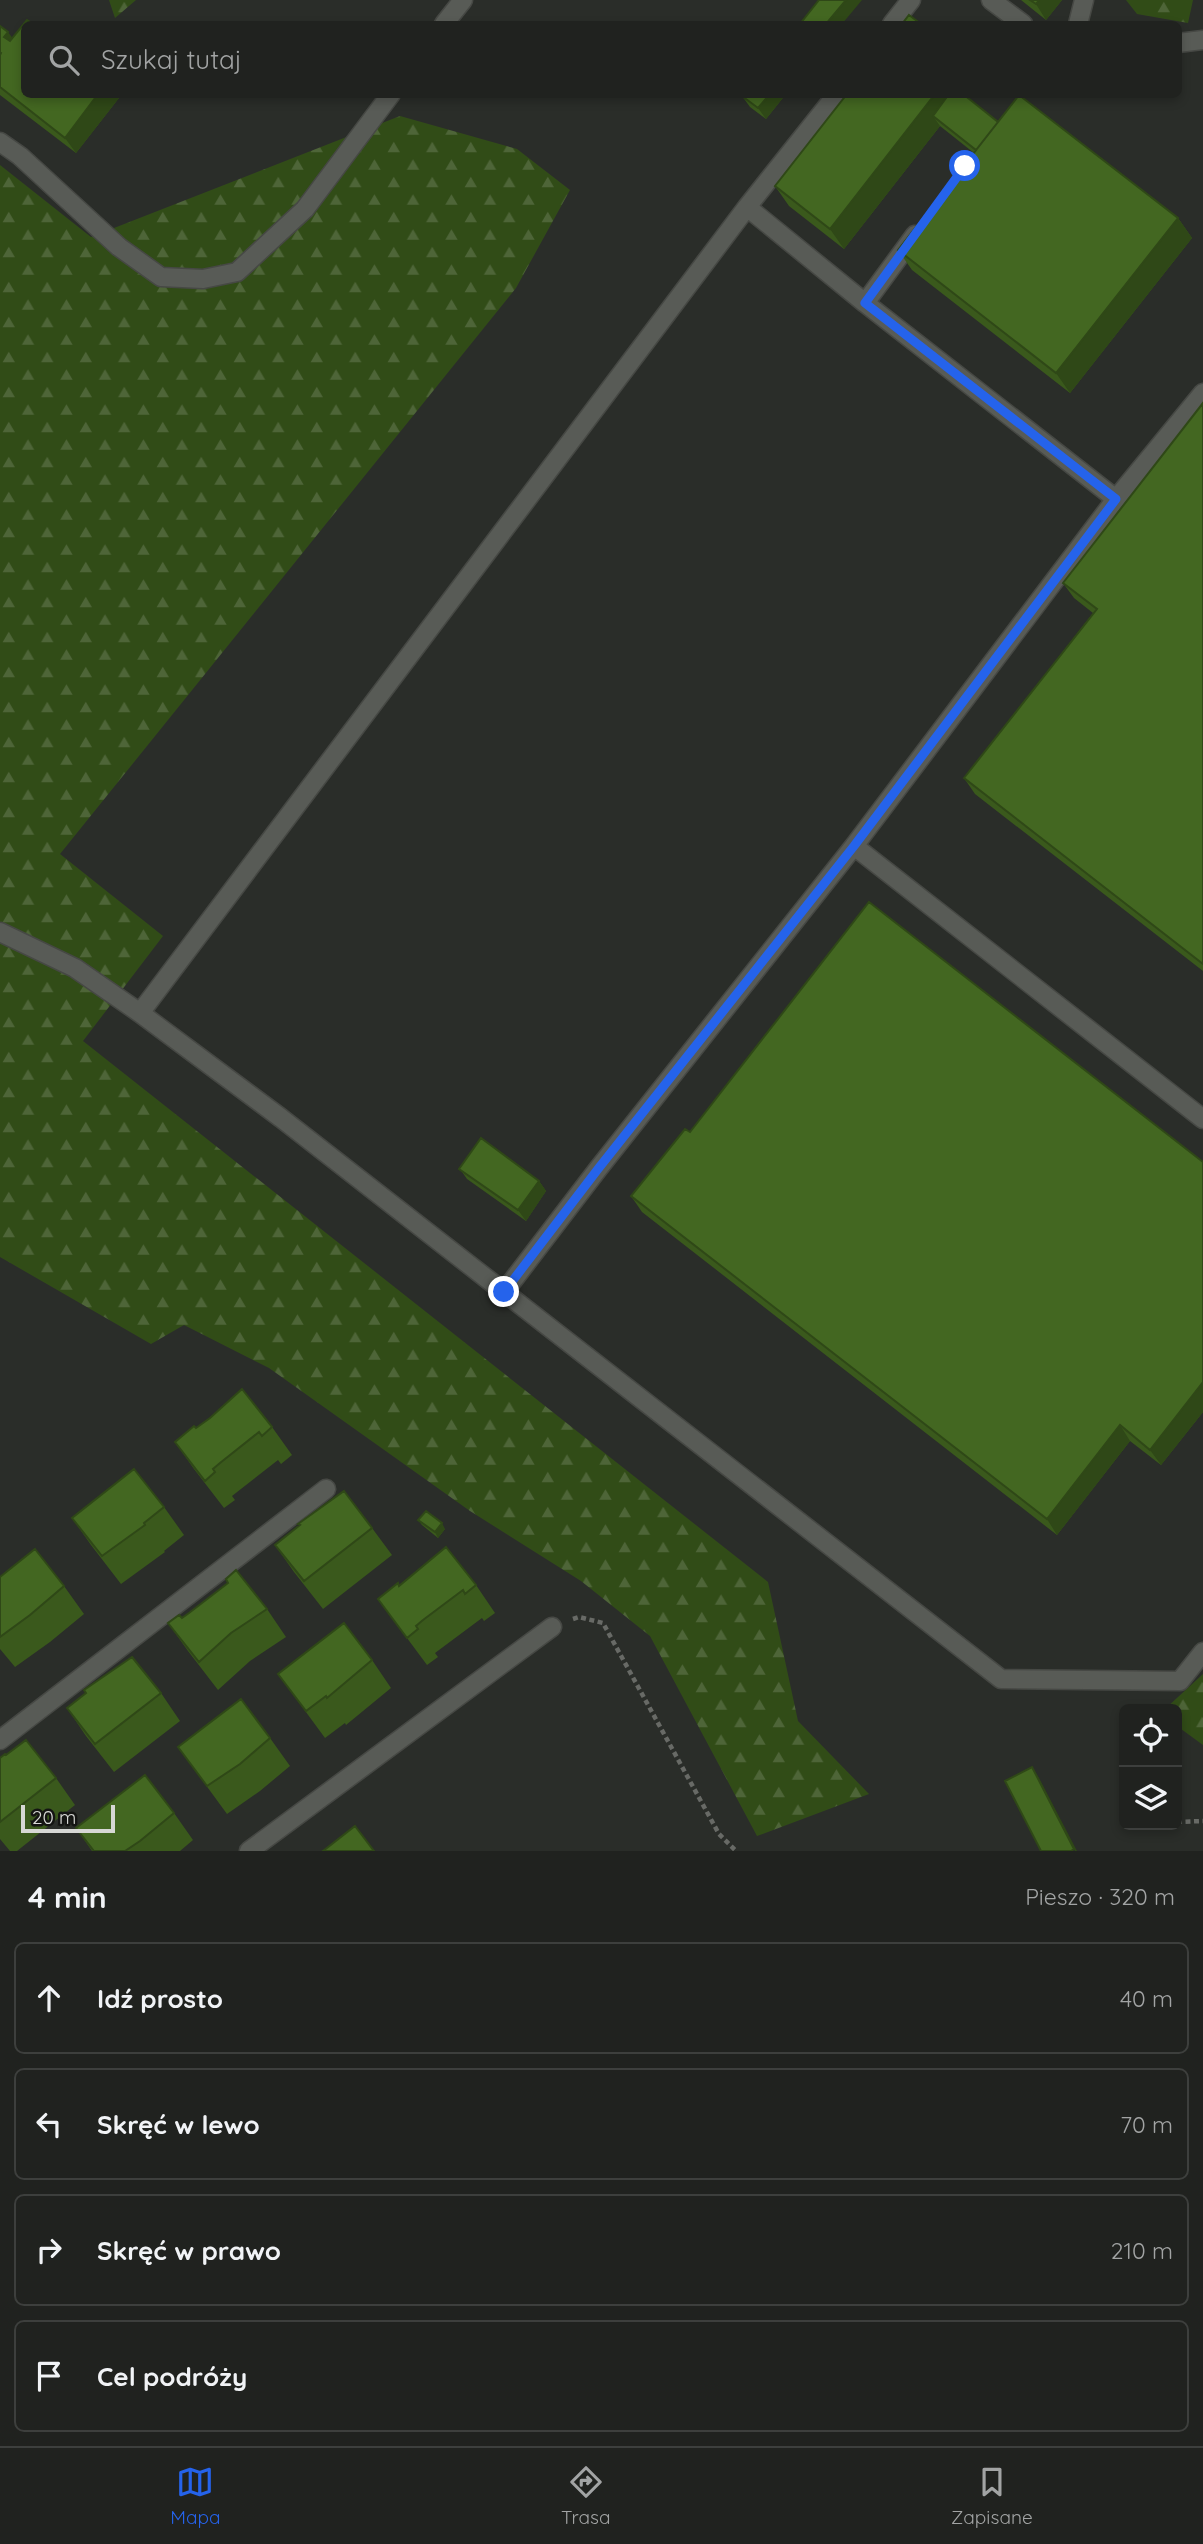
<!DOCTYPE html>
<html lang="pl">
<meta charset="utf-8">
<style>
:root{--surface:#20221f;--page:#2d2f2c;--text:#f1f3f6;--muted:#a2a4a4;--line:#3d3f3d;--accent:#2563eb}
body{margin:0;font-family:Quicksand,sans-serif;background:var(--page);color:var(--text)}
.controls{position:absolute;right:21px;bottom:21px;display:grid;overflow:hidden;border-radius:10px;box-shadow:0 4px 10px #0003}
.controls button{width:63px;height:63px;display:grid;place-items:center;padding:0;border:0;border-bottom:2px solid var(--line);background:var(--surface);color:var(--text);font:35px sans-serif}
.scale{position:absolute;left:21px;bottom:18px;width:94px;box-sizing:border-box;padding-left:7px;border:4px solid #d7d8d5;border-top:0;font-size:19px;line-height:24px;white-space:nowrap;color:#d7d8d5;-webkit-text-stroke:5px #141513;paint-order:stroke}
.stop{position:absolute;width:21px;height:21px;margin:-16px;border:5px solid #2563eb;border-radius:50%;background:#fff}
.stop.end{background:#2563eb;border-color:#fff;box-shadow:0 2px 7px #0008}
.list{margin:0;padding:0;list-style:none}
h2{display:flex;justify-content:space-between;align-items:center;height:91px;margin:0;padding:0 28px;font-size:30px}
h2 small{font-size:23px;font-weight:400;color:var(--muted)}
.list li{display:grid;grid-template-columns:46px 1fr auto;gap:21px;align-items:center;box-sizing:border-box;height:112px;margin:0 14px 14px;padding:0 14px;border:2px solid var(--line);border-radius:10px}
.list b{display:block;font-size:26px;white-space:nowrap}
.list em{font-size:23px;font-style:normal;color:var(--muted)}
.icon{flex:none;width:38px;height:38px;fill:none;stroke:currentColor;stroke-width:2;stroke-linecap:round;stroke-linejoin:round}
.map{position:relative;flex:none;width:1203px;height:1851px;overflow:hidden}
.search{position:absolute;background:var(--surface);box-shadow:0 4px 10px #0003;left:21px;right:21px;top:21px;height:77px;display:flex;align-items:center;gap:18px;box-sizing:border-box;padding:0 24px;border-radius:10px;color:var(--muted);font-size:26px}
.sheet{height:595px;background:var(--surface)}
nav{display:flex;justify-content:space-around;align-items:center;box-sizing:border-box;height:98px;border-top:2px solid var(--line);background:var(--surface);font-size:19px;color:var(--muted)}
nav a{display:grid;justify-items:center;gap:4px}
nav .on{color:var(--accent)}
.map>svg:first-child{display:block}
.forest{fill:url(#forest-firs)}
.lines{fill:none;stroke-linecap:round;stroke-linejoin:round}
.lane-casing{stroke:#464844;stroke-width:21}
.path{stroke:#686a66;stroke-width:4.5;stroke-dasharray:5 3.5;stroke-linecap:butt}
.lane{stroke:#585b56;stroke-width:18}
.wall{fill:#3a591c}
.shaded-wall{fill:#2f4817}
.building{fill:#436721;stroke:#2f4817;stroke-width:2}
.route{stroke:#2563eb;stroke-width:9}
</style>
<div class="map">
<svg width="1203" height="1851" viewBox="0 0 1203 1851">
<defs>
<pattern id="forest-firs" width="22" height="20" patternUnits="userSpaceOnUse" patternTransform="scale(1.75)"><rect width="22" height="20" fill="#314c17"/><path d="M5 1l3.5 6h-7zM16 11l3.5 6h-7z" fill="#4e6538"/></pattern>
</defs>
<rect width="100%" height="100%" fill="#2a2d29"/>
<path class="forest" d="M 109,0 L 136,0 L 115,18 Z
M 1126,0 L 1193,0 L 1188,23 L 1137,14 Z
M 400,116 L 517,149 L 570,190 L 516,288 L 60,854 L 163,936 L 83,1041 L 768,1582 L 798,1721 L 869,1794 L 757,1836 L 650,1636 L 581,1581 L 470,1511 L 269,1368 L 184,1325 L 151,1344 L 0,1257 L 0,165 L 91,237 Z
M 1203,1674 L 1203,1745 L 1177,1726 L 1177,1709 L 1165,1709 Z"/>
<g class="lines">
<g class="lane-casing">
<path id="lane" d="M 991,0 L 1023,24
M 444,24 L 463,0
M 892,24 L 911,0
M 1078,24 L 1084,0
M 1178,43 L 1203,40
M 0,142 L 20,156 L 119,247 L 161,277 L 203,279 L 237,272 L 305,209 L 391,94
M 747,207 L 837,94
M 915,235 L 865,303 L 1116,499
M 1203,393 L 1116,499 L 854,846 L 598,1169 L 504,1292 L 1001,1679 L 1180,1681 L 1203,1652
M 854,846 L 1203,1119
M 0,932 L 75,968 L 140,1013
M 504,1292 L 281,1118 L 140,1013 L 747,207 L 865,303
M 0,1740 L 326,1489
M 249,1851 L 552,1627"/>
</g>
<path class="path" d="M 573,1619 L 579,1617 L 603,1623 L 719,1834 L 736,1851
M 1177,1822 L 1203,1821"/>
<use href="#lane" class="lane"/>
</g>
<path class="wall" d="M 1021,0 L 1062,0 L 1046,20 Z
M 0,26 L 24,94 L 117,94 L 119,98 L 76,153 L 0,95 Z
M 743,94 L 786,94 L 766,119 L 750,107 L 742,96 Z
M 964,95 L 998,122 L 1178,218 L 1192,238 L 1070,393 L 912,270 L 898,250 L 974,153 L 940,126 L 844,249 L 789,206 L 775,186 Z
M 1203,403 L 1203,971 L 975,794 L 964,778 L 1093,613 L 1074,598 L 1063,583 Z
M 690,1132 L 1203,1162 L 1203,1412 L 1161,1465 L 1130,1441 L 1057,1535 L 642,1212 L 631,1196 Z
M 460,1169 L 539,1181 L 546,1191 L 526,1221 L 467,1179 Z
M 272,1427 L 292,1455 L 281,1464 L 278,1460 L 232,1496 L 235,1500 L 224,1508 L 194,1469 L 175,1442 L 196,1428 Z
M 164,1507 L 184,1535 L 164,1551 L 165,1552 L 121,1584 L 91,1545 L 72,1518 Z
M 418,1520 L 445,1529 L 438,1538 L 422,1525 Z
M 300,1525 L 372,1528 L 392,1555 L 323,1609 L 294,1572 L 275,1545 Z
M 0,1577 L 64,1586 L 84,1614 L 50,1642 L 15,1667 L 0,1649 Z
M 476,1585 L 495,1613 L 484,1621 L 482,1618 L 435,1653 L 438,1657 L 427,1665 L 378,1599 L 400,1586 Z
M 267,1609 L 286,1637 L 250,1661 L 218,1690 L 188,1651 L 168,1623 L 182,1618 Z
M 372,1660 L 391,1688 L 346,1725 L 345,1723 L 325,1738 L 278,1674 Z
M 161,1693 L 180,1721 L 114,1772 L 86,1736 L 67,1708 Z
M 270,1738 L 290,1766 L 260,1791 L 227,1814 L 178,1747 Z
M 6,1755 L 56,1778 L 75,1805 L 17,1851 L 10,1851 L 0,1839 L 0,1758 Z
M 174,1813 L 193,1840 L 180,1851 L 92,1851 L 76,1828 Z"/>
<path class="shaded-wall" d="M 846,0 L 862,0 L 842,24 L 826,24 Z
M 1039,0 L 1062,0 L 1046,20 L 1036,4 Z
M 8,32 L 19,47 L 4,37 Z
M 98,94 L 117,94 L 119,98 L 76,153 L 65,138 Z
M 770,94 L 786,94 L 766,119 L 758,108 Z
M 935,94 L 965,94 L 942,123 L 933,116 L 940,126 L 844,249 L 830,229 Z
M 1178,218 L 1192,238 L 1070,393 L 1056,373 Z
M 539,1181 L 546,1191 L 526,1221 L 518,1210 Z
M 1203,1382 L 1203,1412 L 1161,1465 L 1150,1450 Z
M 1120,1425 L 1130,1441 L 1057,1535 L 1047,1519 Z
M 442,1523 L 445,1529 L 438,1538 L 435,1532 Z
M 1032,1767 L 1039,1778 L 1077,1851 L 1075,1851 Z"/>
<path class="building" d="M 819,0 L 846,0 L 826,24 L 800,24 Z
M 1030,0 L 1039,0 L 1036,4 Z
M 909,15 L 921,24 L 902,24 Z
M 27,20 L 33,24 L 24,24 L 24,94 L 98,94 L 65,138 L 0,87 L 0,55 L 1,53 L 0,52 L 0,26 L 8,32 L 4,37 L 10,41 Z
M 743,94 L 770,94 L 758,108 L 742,96 Z
M 847,94 L 935,94 L 830,229 L 775,186 Z
M 949,94 L 963,94 L 998,122 L 976,150 L 933,116 Z
M 1019,95 L 1178,218 L 1056,373 L 898,250 Z
M 1203,403 L 1203,964 L 964,778 L 1097,609 L 1063,583 Z
M 869,902 L 1203,1162 L 1203,1382 L 1150,1450 L 1120,1425 L 1047,1519 L 631,1196 L 685,1129 L 690,1132 Z
M 481,1138 L 539,1181 L 518,1210 L 459,1169 Z
M 242,1389 L 272,1427 L 262,1436 L 259,1432 L 220,1463 L 213,1469 L 215,1472 L 205,1481 L 175,1442 L 194,1426 L 196,1428 L 210,1418 Z
M 134,1469 L 164,1507 L 144,1523 L 145,1525 L 102,1556 L 72,1518 Z
M 344,1491 L 372,1528 L 304,1581 L 275,1545 L 300,1525 L 298,1524 Z
M 426,1511 L 442,1523 L 435,1532 L 418,1520 Z
M 446,1547 L 476,1585 L 465,1594 L 463,1590 L 423,1620 L 416,1626 L 418,1629 L 407,1638 L 378,1599 L 398,1583 L 399,1586 Z
M 35,1549 L 64,1586 L 30,1615 L 0,1637 L 0,1577 Z
M 236,1570 L 267,1609 L 231,1633 L 199,1662 L 168,1623 L 179,1615 L 182,1618 L 189,1613 L 228,1583 L 226,1579 Z
M 344,1623 L 372,1660 L 327,1698 L 326,1696 L 306,1711 L 278,1674 Z
M 132,1657 L 161,1693 L 95,1744 L 67,1708 L 86,1693 L 84,1690 Z
M 241,1699 L 270,1738 L 240,1764 L 207,1786 L 178,1747 Z
M 26,1740 L 56,1778 L 0,1822 L 0,1758 L 5,1754 L 6,1755 Z
M 1032,1767 L 1074,1849 L 1071,1851 L 1041,1851 L 1005,1781 Z
M 145,1775 L 174,1813 L 140,1841 L 125,1851 L 94,1851 L 76,1828 Z
M 355,1826 L 374,1851 L 323,1851 Z"/>
<g class="lines">
<path class="route" d="M 504,1292 L 598,1169 L 854,846 L 1116,499 L 865,303 L 965,166"/>
</g>
</svg>
<div class="controls">
<button><svg class="icon" aria-label="locate" viewBox="0 0 24 24"><circle cx="12" cy="12" r="6"/><path d="M12 2v4M12 18v4M2 12h4M18 12h4"/></svg></button>
<button><svg class="icon" aria-label="layers" viewBox="0 0 24 24"><path d="M12 4l9 5-9 5-9-5zM3 14l9 5 9-5"/></svg></button>
</div>
<div class="scale">20 m</div>
<div class="stop" style="left:965px;top:166px"></div>
<div class="stop end" style="left:504px;top:1292px"></div>
<div class="search"><svg class="icon" aria-label="search" viewBox="0 0 24 24"><circle cx="10" cy="10" r="6"/><path d="M15 15l6 6"/></svg>Szukaj tutaj</div>
</div>
<section class="sheet">
<h2>4 min<small>Pieszo · 320 m</small></h2>
<ul class="list">
<li><svg class="icon" aria-label="ahead" viewBox="0 0 24 24"><path d="M12 20V5M6 11l6-6 6 6"/></svg><div><b>Idź prosto</b></div><em>40 m</em></li>
<li><svg class="icon" aria-label="left" viewBox="0 0 24 24"><path d="M17 20v-9H6M10 6l-5 5 5 5"/></svg><div><b>Skręć w lewo</b></div><em>70 m</em></li>
<li><svg class="icon" aria-label="right" viewBox="0 0 24 24"><path d="M7 20v-9h11M14 6l5 5-5 5"/></svg><div><b>Skręć w prawo</b></div><em>210 m</em></li>
<li><svg class="icon" aria-label="arrive" viewBox="0 0 24 24"><path d="M6 21V4h12l-3 4 3 4H6"/></svg><div><b>Cel podróży</b></div></li>
</ul>
</section>
<nav>
<a class="on"><svg class="icon" aria-label="map" viewBox="0 0 24 24"><path d="M3 6l6-2 6 2 6-2v14l-6 2-6-2-6 2zM9 4v14M15 6v14"/></svg>Mapa</a>
<a><svg class="icon" aria-label="directions" viewBox="0 0 24 24"><path d="M12 3l9 9-9 9-9-9zM9 14v-3h6M13 9l2 2-2 2"/></svg>Trasa</a>
<a><svg class="icon" aria-label="saved" viewBox="0 0 24 24"><path d="M7 4h10v16l-5-4-5 4z"/></svg>Zapisane</a>
</nav>
